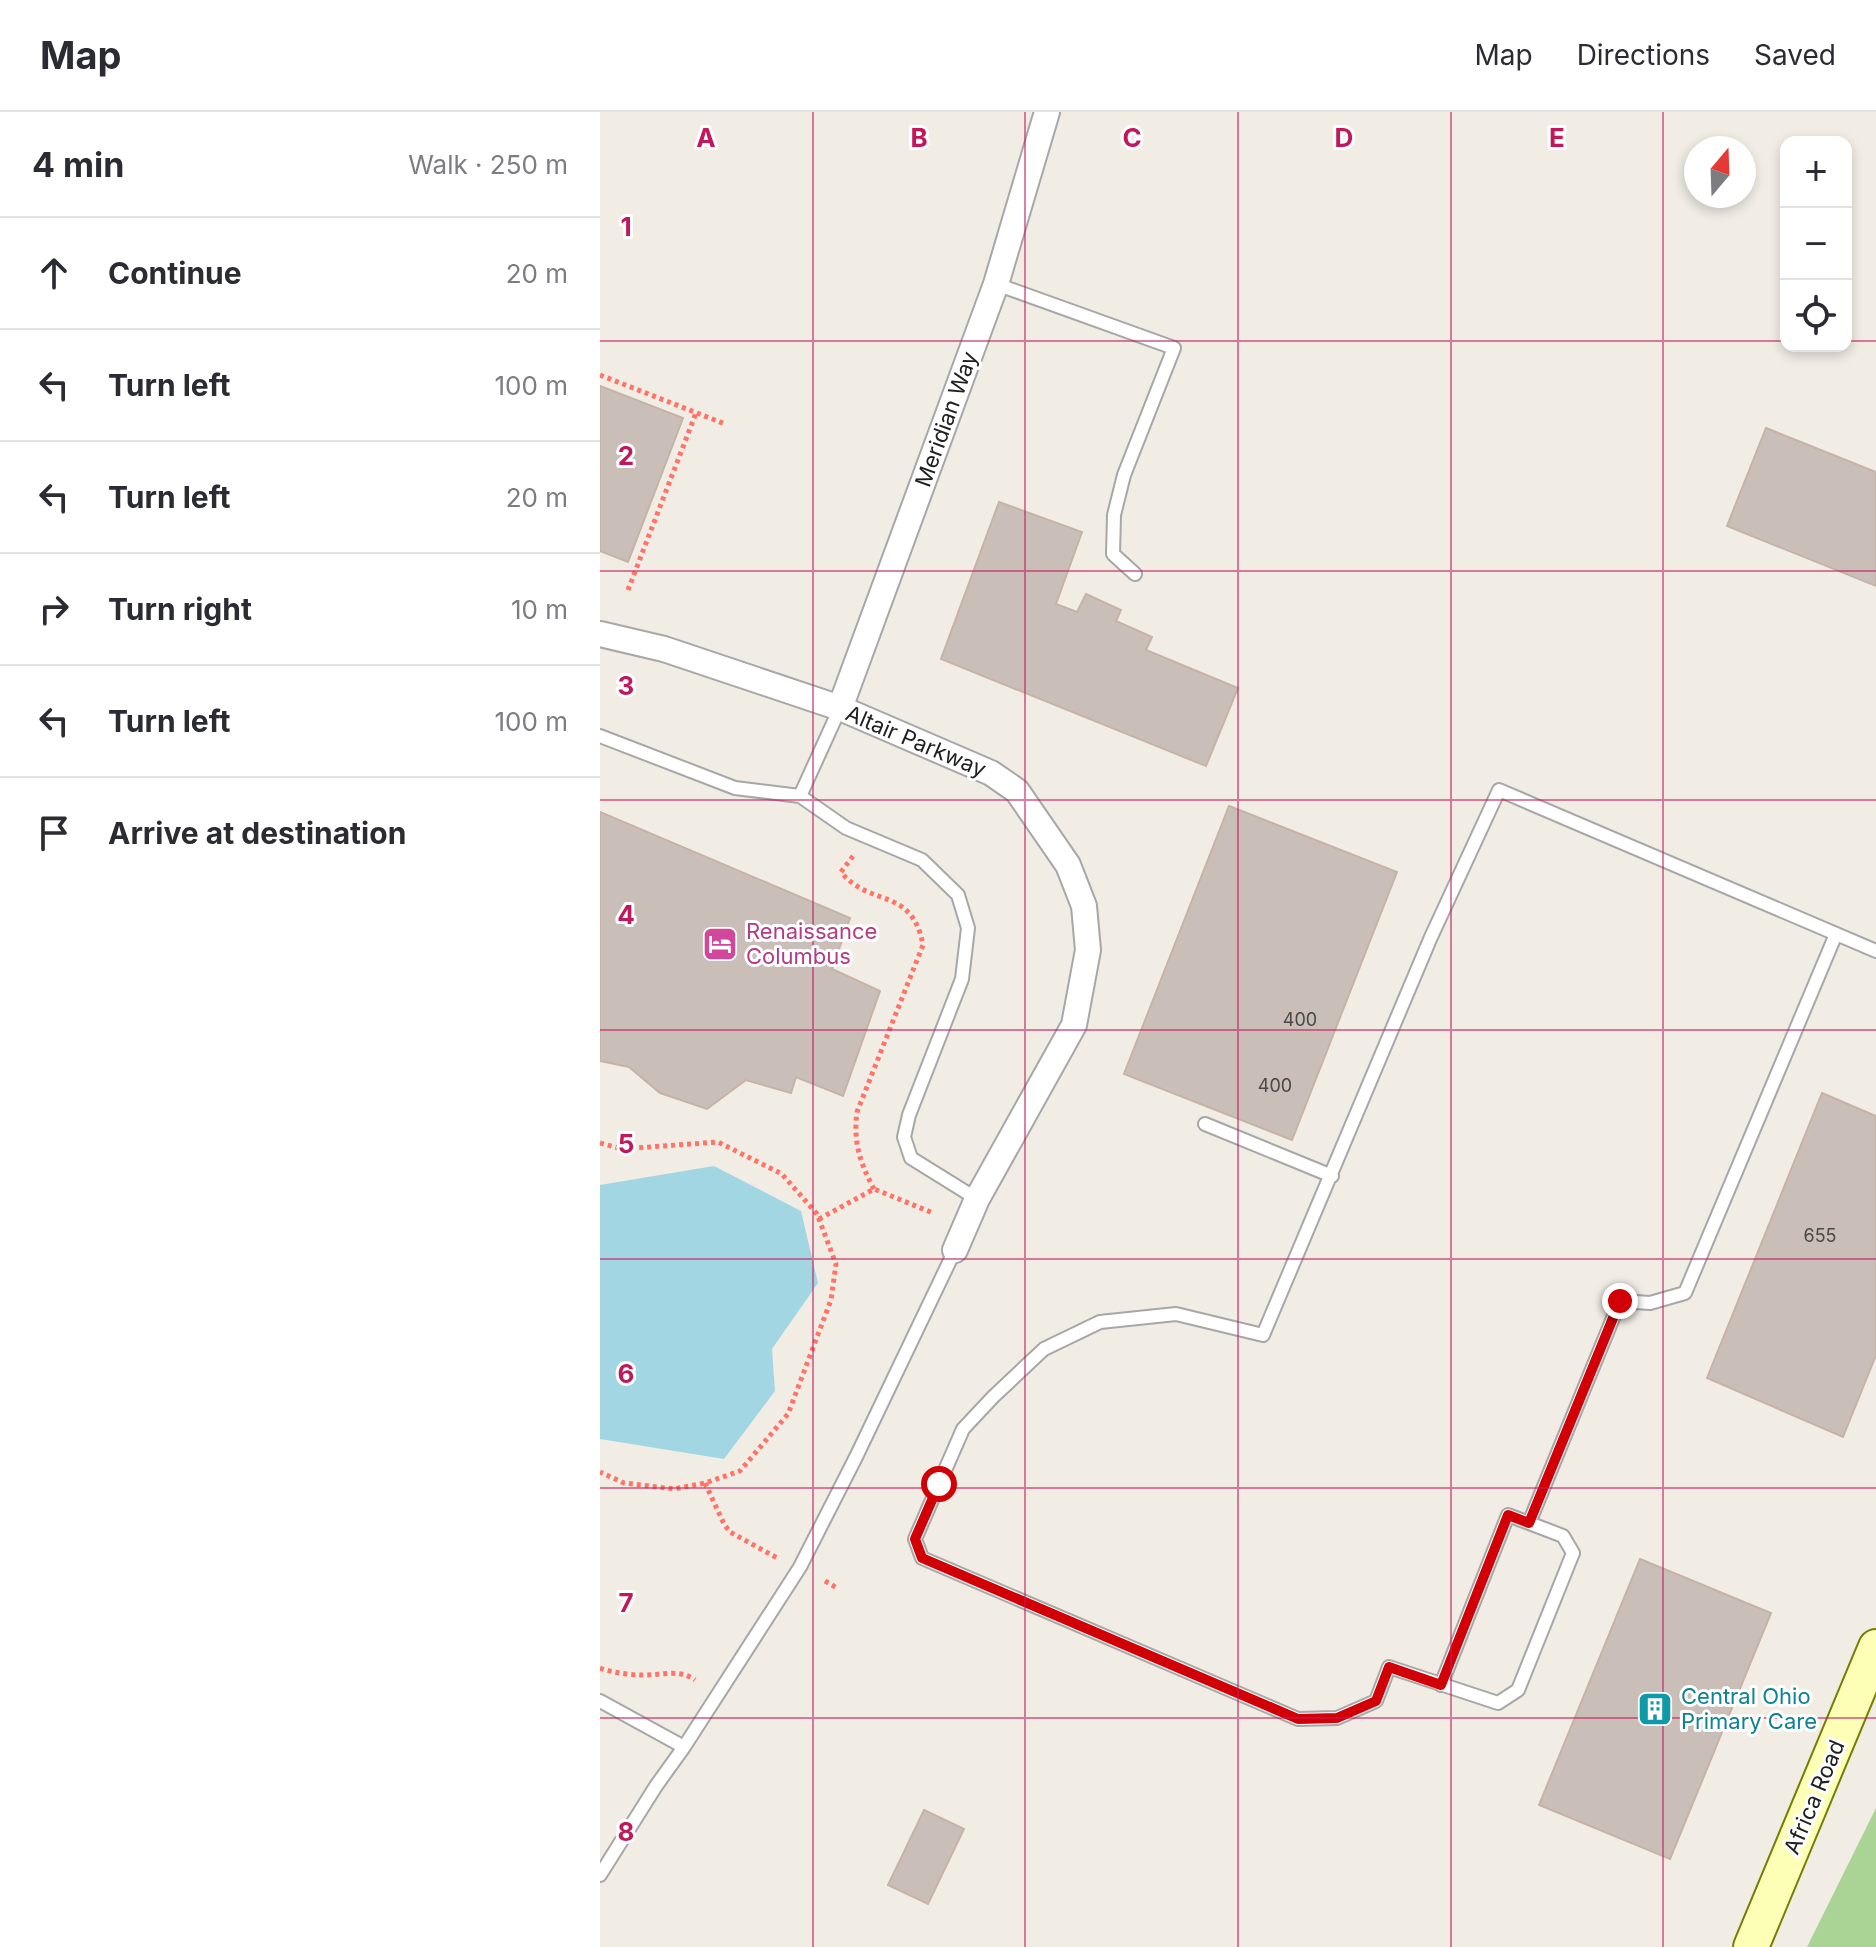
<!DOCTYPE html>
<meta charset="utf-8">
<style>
:root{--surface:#fff;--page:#f2f2f3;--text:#2b2b33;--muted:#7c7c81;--line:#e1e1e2}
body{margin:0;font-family:Inter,sans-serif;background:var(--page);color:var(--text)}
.controls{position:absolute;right:24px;top:24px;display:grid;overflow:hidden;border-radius:16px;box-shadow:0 4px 12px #0003}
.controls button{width:72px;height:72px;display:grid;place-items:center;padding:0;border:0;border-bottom:2px solid var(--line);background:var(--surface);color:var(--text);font:40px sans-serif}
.compass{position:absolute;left:1084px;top:24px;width:72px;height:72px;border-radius:50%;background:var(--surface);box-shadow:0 4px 12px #0003;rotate:19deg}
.stop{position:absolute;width:24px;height:24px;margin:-18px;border:6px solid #d00006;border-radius:50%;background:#fff}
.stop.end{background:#d00006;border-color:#fff;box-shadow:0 2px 8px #0008}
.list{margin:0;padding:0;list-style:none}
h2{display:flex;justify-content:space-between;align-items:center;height:104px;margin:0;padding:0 32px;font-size:34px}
h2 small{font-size:26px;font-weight:400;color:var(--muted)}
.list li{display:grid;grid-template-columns:52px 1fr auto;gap:24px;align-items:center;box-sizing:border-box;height:112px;padding:0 32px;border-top:2px solid var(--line)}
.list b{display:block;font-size:30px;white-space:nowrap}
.list em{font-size:26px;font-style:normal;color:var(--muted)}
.icon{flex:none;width:44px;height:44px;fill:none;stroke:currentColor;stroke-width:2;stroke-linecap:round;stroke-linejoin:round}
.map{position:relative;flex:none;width:1276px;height:1835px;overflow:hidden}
header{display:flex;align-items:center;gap:48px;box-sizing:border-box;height:112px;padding:0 40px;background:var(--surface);border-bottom:2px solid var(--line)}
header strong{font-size:38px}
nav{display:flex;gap:44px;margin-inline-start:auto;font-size:28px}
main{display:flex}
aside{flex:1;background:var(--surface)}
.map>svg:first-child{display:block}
.forest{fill:#aad496}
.water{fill:#a2d6e3}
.building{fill:#cabfb8;stroke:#c5b3a6;stroke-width:2}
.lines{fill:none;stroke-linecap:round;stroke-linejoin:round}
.lane-casing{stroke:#a7a7a7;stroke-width:16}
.street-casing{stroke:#a7a7a7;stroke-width:28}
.secondary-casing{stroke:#747e00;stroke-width:38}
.path{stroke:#ff7469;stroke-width:5;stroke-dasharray:4 4;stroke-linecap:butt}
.lane{stroke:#fff;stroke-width:12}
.street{stroke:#fff;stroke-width:24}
.secondary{stroke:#fdffb6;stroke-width:34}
.route{stroke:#d00006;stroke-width:10}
.grid{fill:none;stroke:#c2185b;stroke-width:2;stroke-opacity:0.55}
.labels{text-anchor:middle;stroke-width:6;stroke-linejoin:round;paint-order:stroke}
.number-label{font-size:18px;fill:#4a4846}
.street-label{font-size:22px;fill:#202020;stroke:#fff}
.hotel-label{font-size:22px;fill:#b23c85;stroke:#fff;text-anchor:start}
.culture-label{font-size:22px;fill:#0d838f;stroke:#fff;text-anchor:start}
.grid-label{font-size:26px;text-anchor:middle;font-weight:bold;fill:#c2185b;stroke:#fff;stroke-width:6;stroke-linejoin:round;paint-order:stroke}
</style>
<header>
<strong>Map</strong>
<nav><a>Map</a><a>Directions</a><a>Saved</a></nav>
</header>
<main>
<aside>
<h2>4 min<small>Walk · 250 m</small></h2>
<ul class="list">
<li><svg class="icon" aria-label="ahead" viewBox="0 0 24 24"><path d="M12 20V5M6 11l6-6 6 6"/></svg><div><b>Continue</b></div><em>20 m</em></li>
<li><svg class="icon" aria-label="left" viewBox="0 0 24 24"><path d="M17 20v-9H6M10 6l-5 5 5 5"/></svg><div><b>Turn left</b></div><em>100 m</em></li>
<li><svg class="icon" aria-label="left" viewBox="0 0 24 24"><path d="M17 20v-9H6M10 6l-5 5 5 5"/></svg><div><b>Turn left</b></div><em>20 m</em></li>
<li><svg class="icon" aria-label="right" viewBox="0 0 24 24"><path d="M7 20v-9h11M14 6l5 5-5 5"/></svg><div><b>Turn right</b></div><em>10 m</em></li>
<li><svg class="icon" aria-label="left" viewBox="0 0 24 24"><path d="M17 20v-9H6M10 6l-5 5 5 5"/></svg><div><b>Turn left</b></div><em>100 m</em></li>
<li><svg class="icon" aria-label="arrive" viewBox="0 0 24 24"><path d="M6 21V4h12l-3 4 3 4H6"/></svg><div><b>Arrive at destination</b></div></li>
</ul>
</aside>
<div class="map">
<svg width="1276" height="1835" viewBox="0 0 1276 1835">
<rect width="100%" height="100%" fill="#f1ede5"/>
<path class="forest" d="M 1276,1696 L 1276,1835 L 1207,1835 Z"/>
<path class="water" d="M 114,1054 L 201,1099 L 218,1171 L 172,1237 L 175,1279 L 124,1347 L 0,1327 L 0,1073 Z"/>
<path class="building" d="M 0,274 L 83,306 L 28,450 L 0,439 Z
M 1166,316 L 1276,360 L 1276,474 L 1127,414 Z
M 399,390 L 482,420 L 456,492 L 477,500 L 486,482 L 521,498 L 516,509 L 552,525 L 546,538 L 638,576 L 606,654 L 341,547 Z
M 629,694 L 797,760 L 692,1028 L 524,962 Z
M 0,700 L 250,806 L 232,857 L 280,879 L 243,984 L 196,965 L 191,981 L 146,968 L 107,997 L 60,981 L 29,955 L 0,949 Z
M 1222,981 L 1276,1004 L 1276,1243 L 1243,1325 L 1107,1266 Z
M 1040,1447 L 1171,1501 L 1070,1747 L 939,1693 Z
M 324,1698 L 364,1717 L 328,1792 L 288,1773 Z"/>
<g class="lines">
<g class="lane-casing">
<path id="lane" d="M 396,172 L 574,236 L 524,363 L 514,403 L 513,442 L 535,462
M 0,624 L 135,676 L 200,684 L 240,596
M 200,684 L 246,716 L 322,748 L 358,783 L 368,816 L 362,867 L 309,1003 L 304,1025 L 311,1046 L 377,1087
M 1236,822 L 1085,1181 L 1050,1191 L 1020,1189 L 929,1411 L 963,1424 L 973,1441 L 918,1578 L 898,1591 L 789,1555 L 776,1589 L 737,1606 L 698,1607 L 322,1446 L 315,1427 L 363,1317 L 393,1285 L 444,1237 L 500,1210 L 576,1202 L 663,1223 L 831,825 L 899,678 L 1276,839
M 605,1012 L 732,1064
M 841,1573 L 908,1403 L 929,1411
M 0,1589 L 84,1635
M 0,1763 L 56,1674 L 84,1635 L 200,1455 L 256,1345 L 355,1138"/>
</g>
<g class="street-casing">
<path id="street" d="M 0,522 L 64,537 L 240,596 L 391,661 L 417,679 L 468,753 L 484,794 L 488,838 L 474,913 L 377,1087 L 355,1138
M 240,596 L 396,172 L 447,0"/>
</g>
<g class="secondary-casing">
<path id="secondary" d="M 1151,1835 L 1276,1535"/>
</g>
<path class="path" d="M 0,263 L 125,312
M 28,478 L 96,301
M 253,744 L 241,760 C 270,796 312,774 323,833 L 257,1000 C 253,1030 260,1051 274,1077
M 0,1031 L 22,1037 L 118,1030 L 182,1062 L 217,1102 L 236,1152 L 231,1188 L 188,1302 L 140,1359 L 105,1371 L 74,1377 L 24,1371 L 0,1360
M 219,1107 L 274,1077 L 333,1101
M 105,1371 L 124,1412 L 130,1420 L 179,1447
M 225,1469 L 237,1476
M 0,1556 C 14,1561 29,1563 45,1563 C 62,1563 80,1557 95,1568"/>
<use href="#lane" class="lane"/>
<use href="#street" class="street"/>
<use href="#secondary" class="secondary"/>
</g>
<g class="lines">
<path class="route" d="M 339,1372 L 315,1427 L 322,1446 L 698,1607 L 737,1606 L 776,1589 L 789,1555 L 841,1573 L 908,1403 L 929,1411 L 1020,1189"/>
</g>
<path class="grid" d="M 213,0 L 213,1835M 425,0 L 425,1835M 638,0 L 638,1835M 851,0 L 851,1835M 1063,0 L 1063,1835M 0,229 L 1186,229M 1246,229 L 1276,229M 0,459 L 1276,459M 0,688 L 1276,688M 0,918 L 1276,918M 0,1147 L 1276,1147M 0,1376 L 1276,1376M 0,1606 L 1276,1606"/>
<defs>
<g id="hotel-square" transform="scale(1.8)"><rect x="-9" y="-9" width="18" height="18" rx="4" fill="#d1479c" stroke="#fff"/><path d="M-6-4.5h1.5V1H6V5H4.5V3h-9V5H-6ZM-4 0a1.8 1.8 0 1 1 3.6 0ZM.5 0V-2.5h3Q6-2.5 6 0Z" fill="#fff"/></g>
<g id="building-square" transform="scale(1.8)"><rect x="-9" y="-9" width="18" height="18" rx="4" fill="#0f9aa8" stroke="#fff"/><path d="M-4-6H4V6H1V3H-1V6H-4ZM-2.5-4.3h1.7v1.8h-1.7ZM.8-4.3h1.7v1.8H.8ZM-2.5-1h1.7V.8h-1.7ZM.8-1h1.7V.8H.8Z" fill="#fff"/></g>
</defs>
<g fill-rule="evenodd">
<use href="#hotel-square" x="120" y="832"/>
<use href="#building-square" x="1055" y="1597"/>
</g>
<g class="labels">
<g class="number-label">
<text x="700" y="914">400</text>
<text x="675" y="980">400</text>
<text x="1220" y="1130">655</text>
</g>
<g class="street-label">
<text transform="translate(346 307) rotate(-70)" y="8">Meridian Way</text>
<text transform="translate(316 629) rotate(23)" y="8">Altair Parkway</text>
<text transform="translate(1214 1685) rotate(-67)" y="8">Africa Road</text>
</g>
<g class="hotel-label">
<text x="146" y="827">Renaissance<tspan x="146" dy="25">Columbus</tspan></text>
</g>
<g class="culture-label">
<text x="1081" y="1592">Central Ohio<tspan x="1081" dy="25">Primary Care</tspan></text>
</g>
</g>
<g class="grid-label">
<text x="106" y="35">A</text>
<text x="319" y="35">B</text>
<text x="532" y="35">C</text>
<text x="744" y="35">D</text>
<text x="957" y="35">E</text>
<text x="26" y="124">1</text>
<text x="26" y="353">2</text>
<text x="26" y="583">3</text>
<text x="26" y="812">4</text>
<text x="26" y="1041">5</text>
<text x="26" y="1271">6</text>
<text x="26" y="1500">7</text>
<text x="26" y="1729">8</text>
</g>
</svg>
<div class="controls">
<button>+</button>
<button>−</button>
<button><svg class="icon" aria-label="locate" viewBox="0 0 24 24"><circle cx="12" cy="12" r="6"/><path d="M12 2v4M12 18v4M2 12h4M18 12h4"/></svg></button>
</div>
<svg class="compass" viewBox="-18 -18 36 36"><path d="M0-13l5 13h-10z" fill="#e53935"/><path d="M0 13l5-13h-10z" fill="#7c7c81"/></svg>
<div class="stop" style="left:339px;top:1372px"></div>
<div class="stop end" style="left:1020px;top:1189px"></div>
</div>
</main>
